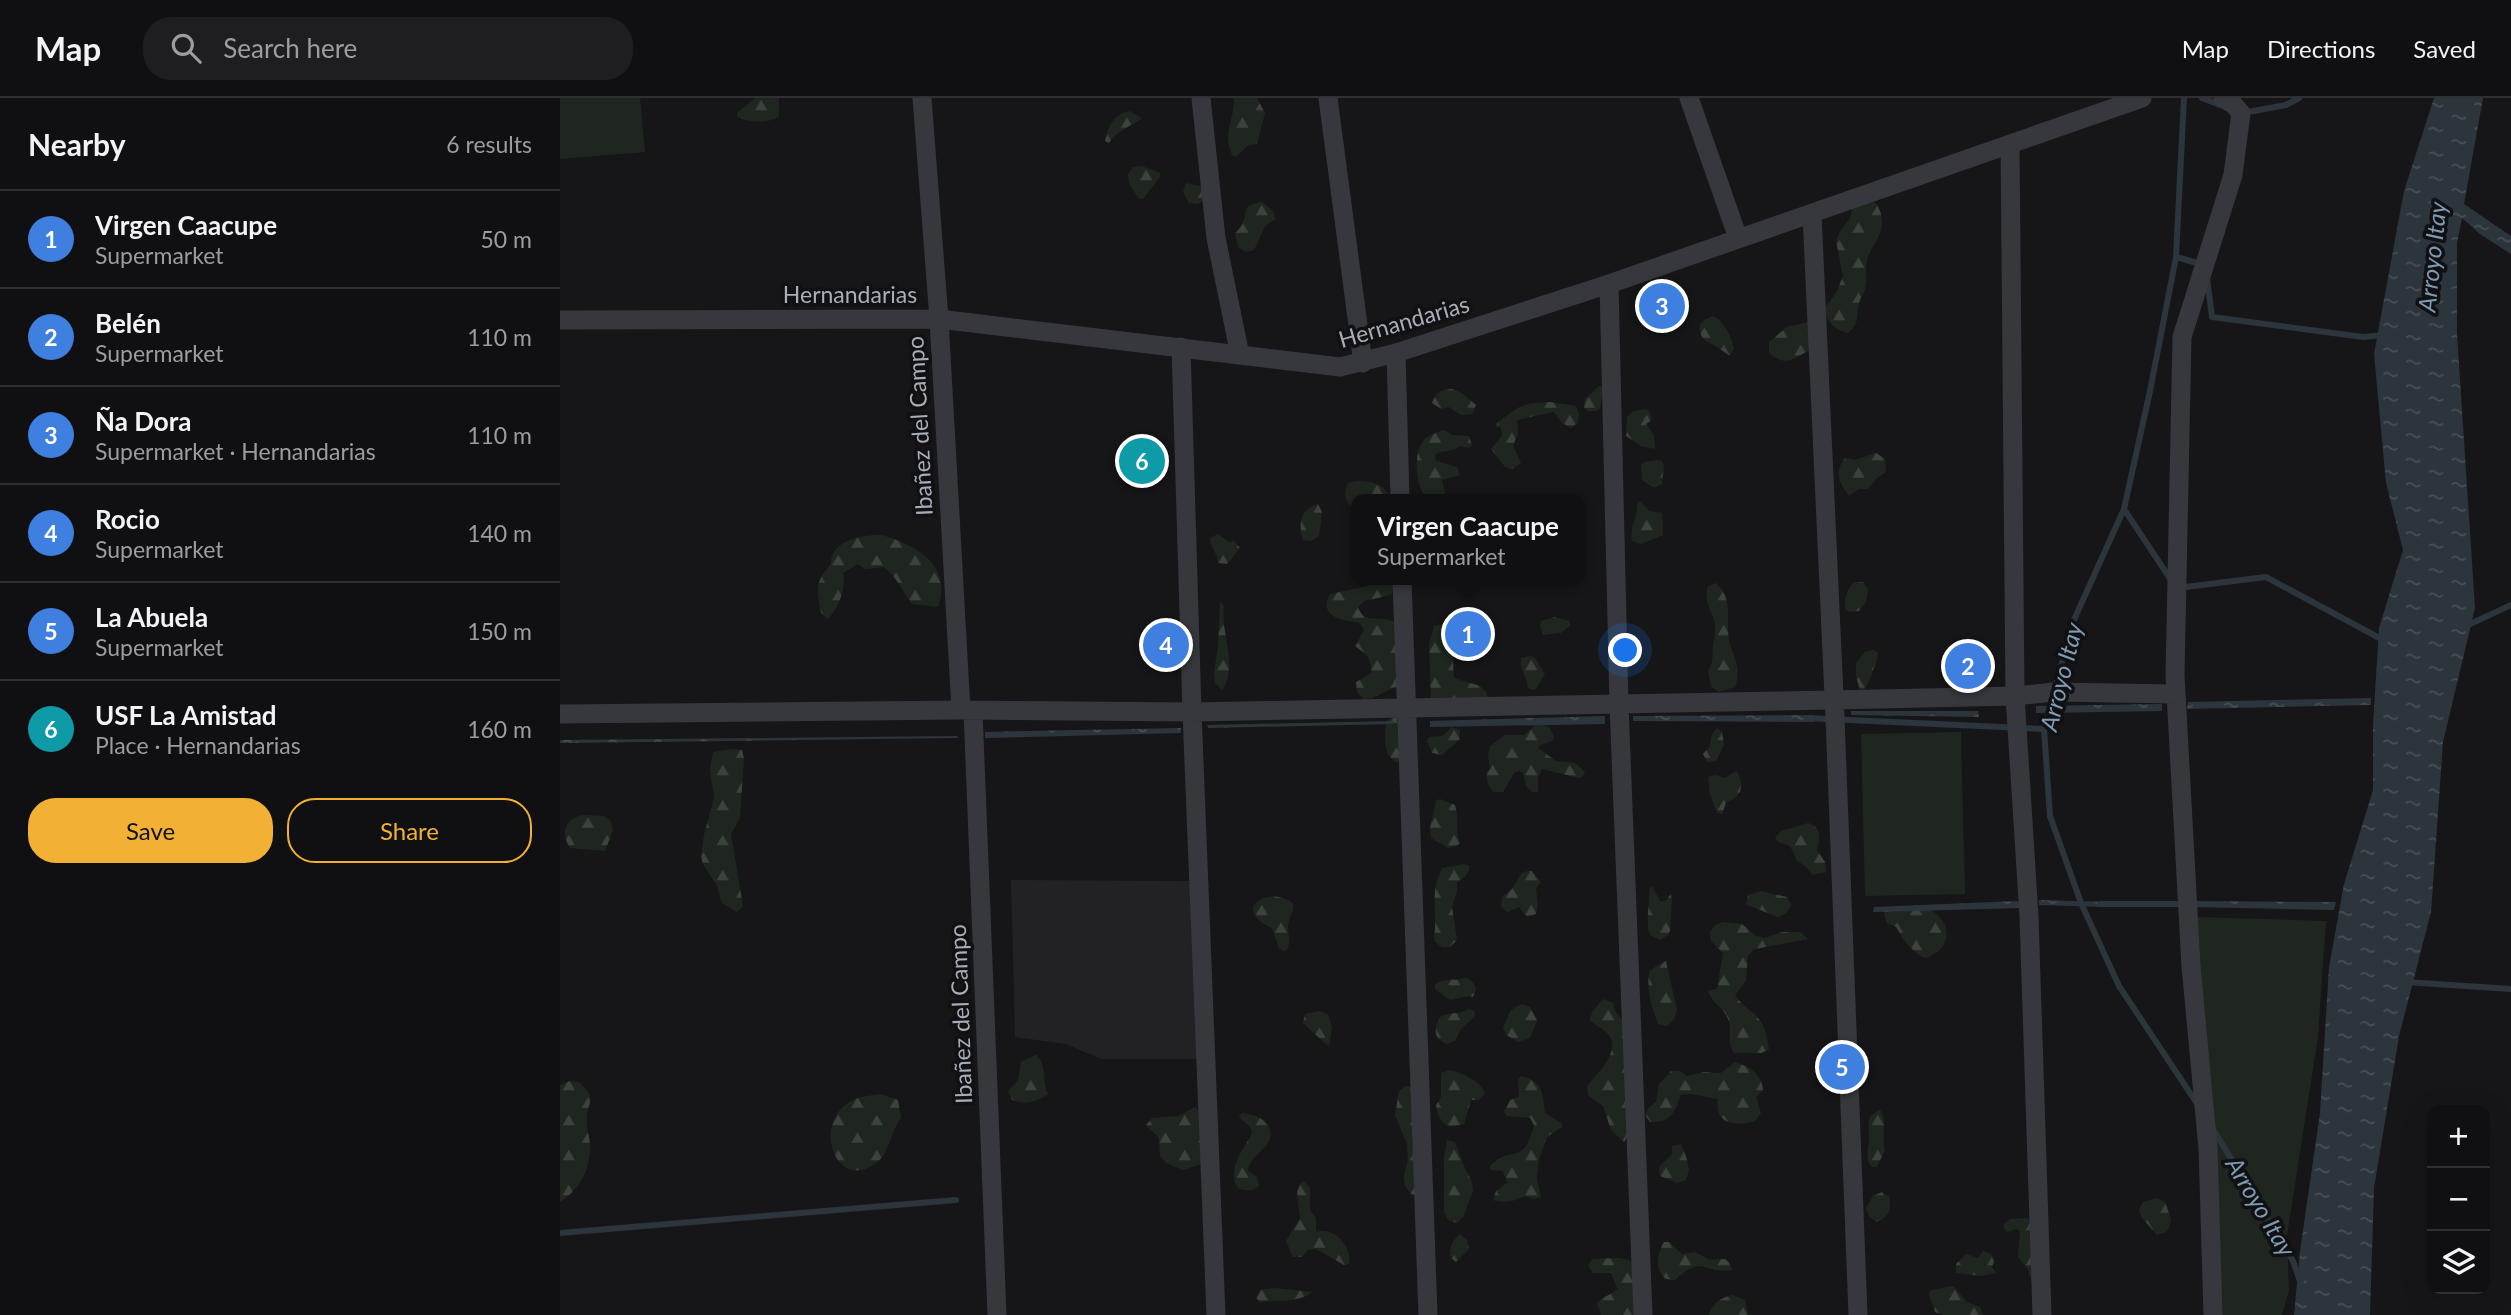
<!DOCTYPE html>
<meta charset="utf-8">
<style>
:root{--surface:#101012;--page:#1e1e20;--text:#f1f3f6;--muted:#9c9d9f;--line:#303032;--accent:#f2b134}
body{margin:0;font-family:Lato,sans-serif;background:var(--page);color:var(--text)}
.controls{position:absolute;right:21px;bottom:21px;display:grid;overflow:hidden;border-radius:14px;box-shadow:0 7px 28px #0002}
.controls button{width:63px;height:63px;display:grid;place-items:center;padding:0;border:0;border-bottom:2px solid var(--line);background:var(--surface);color:var(--text);font:35px sans-serif}
.you{position:absolute;left:1066px;top:553px;width:24px;height:24px;margin:-18px;border:5px solid #fff;border-radius:50%;background:#1a73e8;box-shadow:0 0 0 10px #1a73e833}
.badge{display:grid;place-items:center;width:46px;height:46px;border-radius:50%;background:var(--accent);color:#fff;font-size:23px;font-weight:700}
.pin{position:absolute;translate:-50% -50%;border:4px solid #fff;box-shadow:0 2px 7px #0006}
.popup{position:absolute;left:791px;top:396px;width:234px;height:91px;box-sizing:border-box;display:grid;place-content:center;border-radius:14px;background:var(--surface);filter:drop-shadow(0 2px 5px #0005);font-size:23px;white-space:nowrap;color:var(--muted)}
.popup b{font-size:26px;color:var(--text)}
.popup::after{content:'';position:absolute;left:50%;top:100%;margin-left:-14px;border:14px solid transparent;border-top-color:var(--surface)}
.list{margin:0;padding:0;list-style:none}
h2{display:flex;justify-content:space-between;align-items:center;height:91px;margin:0;padding:0 28px;font-size:30px}
h2 small{font-size:23px;font-weight:400;color:var(--muted)}
.list li{display:grid;grid-template-columns:46px 1fr auto;gap:21px;align-items:center;box-sizing:border-box;height:98px;padding:0 28px;border-top:2px solid var(--line)}
.list b{display:block;font-size:26px;white-space:nowrap}
.list p{margin:0;font-size:23px;white-space:nowrap;color:var(--muted)}
.list em{font-size:23px;font-style:normal;color:var(--muted)}
.actions{display:flex;gap:14px;padding:21px 28px}
.actions a{flex:1;padding:16px 0;border:2px solid var(--accent);border-radius:28px;text-align:center;font-size:24px;color:var(--accent)}
.actions .main{background:var(--accent);color:#111}
.icon{flex:none;width:38px;height:38px;fill:none;stroke:currentColor;stroke-width:2;stroke-linecap:round;stroke-linejoin:round}
.map{position:relative;flex:none;width:1951px;height:1217px;overflow:hidden}
header{display:flex;align-items:center;gap:42px;box-sizing:border-box;height:98px;padding:0 35px;background:var(--surface);border-bottom:2px solid var(--line)}
header strong{font-size:33px}
nav{display:flex;gap:38px;margin-inline-start:auto;font-size:24px}
.search{width:490px;height:63px;background:var(--page);display:flex;align-items:center;gap:18px;box-sizing:border-box;padding:0 24px;border-radius:28px;color:var(--muted);font-size:26px}
main{display:flex}
aside{flex:1;background:var(--surface)}
.map>svg:first-child{display:block}
.built{fill:#222225}
.green{fill:#1e261f}
.forest{fill:url(#forest-firs)}
.water{fill:url(#water-ripples)}
.lines{fill:none;stroke-linecap:round;stroke-linejoin:round}
.stream{stroke:#2c353c;stroke-width:6}
.minor{stroke:#37383d;stroke-width:19}
.labels{text-anchor:middle;stroke-width:7;stroke-linejoin:round;paint-order:stroke}
.street-label{font-size:23px;fill:#a8adb8;stroke:#111113}
.water-label{font-size:24px;font-style:italic;fill:#7f9bb3;stroke:#111113}
</style>
<header>
<strong>Map</strong>
<div class="search"><svg class="icon" aria-label="search" viewBox="0 0 24 24"><circle cx="10" cy="10" r="6"/><path d="M15 15l6 6"/></svg>Search here</div>
<nav><a>Map</a><a>Directions</a><a>Saved</a></nav>
</header>
<main>
<aside>
<h2>Nearby<small>6 results</small></h2>
<ul class="list">
<li><span class="badge" style="background:#3f7fe0">1</span><div><b>Virgen Caacupe</b><p>Supermarket</p></div><em>50 m</em></li>
<li><span class="badge" style="background:#3f7fe0">2</span><div><b>Belén</b><p>Supermarket</p></div><em>110 m</em></li>
<li><span class="badge" style="background:#3f7fe0">3</span><div><b>Ña Dora</b><p>Supermarket · Hernandarias</p></div><em>110 m</em></li>
<li><span class="badge" style="background:#3f7fe0">4</span><div><b>Rocio</b><p>Supermarket</p></div><em>140 m</em></li>
<li><span class="badge" style="background:#3f7fe0">5</span><div><b>La Abuela</b><p>Supermarket</p></div><em>150 m</em></li>
<li><span class="badge" style="background:#0f9aa8">6</span><div><b>USF La Amistad</b><p>Place · Hernandarias</p></div><em>160 m</em></li>
</ul>
<div class="actions"><a class="main">Save</a><a>Share</a></div>
</aside>
<div class="map">
<svg width="1951" height="1217" viewBox="0 0 1951 1217">
<defs>
<pattern id="forest-firs" width="22" height="20" patternUnits="userSpaceOnUse" patternTransform="scale(1.75)"><rect width="22" height="20" fill="#1e261f"/><path d="M5 1l3.5 6h-7zM16 11l3.5 6h-7z" fill="#3c433d"/></pattern>
<pattern id="water-ripples" width="26" height="14" patternUnits="userSpaceOnUse" patternTransform="scale(1.75)"><rect width="26" height="14" fill="#2c353c"/><path d="M2 4q2-2 4 0t4 0M15 11q2-2 4 0t4 0" fill="none" stroke="#485056"/></pattern>
</defs>
<rect width="100%" height="100%" fill="#161618"/>
<path class="built" d="M 451,782 L 631,783 L 638,961 L 541,961 L 506,946 L 455,939 Z"/>
<path class="green" d="M 0,0 L 80,0 L 85,54 L 0,61 Z
M 1401,634 L 1405,796 L 1305,798 L 1301,636 Z
M 1637,819 L 1766,823 L 1758,939 L 1727,1138 L 1729,1192 L 1722,1217 L 1648,1217 Z"/>
<path class="forest" d="M 195,0 L 219,0 L 219,19 C 208,25 190,25 178,19 L 177,15 Z
M 674,0 L 697,0 L 705,15 L 697,46 L 688,47 L 676,59 L 672,57 C 662,32 675,22 674,0 Z
M 569,13 L 582,20 C 570,29 556,33 549,45 L 545,43 C 547,30 554,16 569,13 Z
M 582,68 L 600,75 L 600,79 L 583,101 L 578,100 L 569,85 L 568,76 L 573,69 Z
M 626,85 L 646,90 L 646,100 L 638,106 L 629,105 L 623,94 Z
M 1311,100 C 1318,106 1322,115 1322,124 C 1323,136 1312,148 1308,159 C 1305,168 1307,177 1306,186 C 1306,193 1300,199 1299,206 C 1296,219 1300,225 1288,235 C 1274,231 1267,225 1265,210 L 1276,195 L 1283,178 L 1276,143 L 1279,135 L 1290,120 L 1294,103 Z
M 702,104 L 712,112 L 716,121 L 705,128 L 694,152 L 685,154 L 678,149 L 675,135 C 678,132 681,129 683,125 C 688,112 681,107 702,104 Z
M 1153,218 C 1165,224 1171,238 1174,250 L 1170,258 C 1166,256 1164,253 1160,251 C 1149,243 1138,244 1140,226 L 1144,222 Z
M 1248,224 L 1257,250 C 1236,255 1230,273 1209,255 L 1209,244 L 1227,229 Z
M 1039,288 L 1044,288 L 1040,310 L 1037,313 L 1028,313 L 1024,310 L 1025,301 Z
M 892,291 L 902,295 L 916,307 L 912,316 L 901,317 L 889,309 L 881,311 L 872,305 C 873,296 883,290 892,291 Z
M 990,304 L 1016,308 L 1019,316 L 1018,325 L 1011,330 L 1002,325 L 994,314 L 957,322 L 958,335 L 953,348 L 961,365 L 953,371 L 945,369 L 931,351 L 942,338 L 941,329 L 936,329 L 937,325 C 959,309 960,305 990,304 Z
M 1085,311 L 1089,313 L 1092,322 L 1086,326 L 1094,337 L 1095,351 L 1081,348 L 1066,338 L 1067,319 L 1074,313 Z
M 884,332 L 892,337 L 909,338 L 912,347 L 909,350 L 900,348 L 896,351 L 877,355 L 875,358 L 876,363 L 897,369 L 900,377 L 882,382 L 885,395 L 877,400 L 867,401 C 856,390 852,355 864,342 C 869,337 877,334 884,332 Z
M 1316,355 L 1325,361 L 1326,374 L 1317,380 L 1308,391 L 1299,391 L 1289,398 C 1279,385 1274,374 1285,360 L 1295,362 Z
M 1098,362 L 1102,363 L 1104,367 L 1102,386 L 1094,390 L 1082,382 L 1081,368 L 1084,364 Z
M 797,383 C 812,383 825,386 831,401 L 796,401 L 796,413 C 785,405 783,397 788,385 Z
M 1080,403 L 1089,413 L 1102,415 L 1103,437 L 1081,446 L 1072,443 C 1069,430 1078,419 1077,406 Z
M 758,406 L 762,414 L 759,438 L 751,443 L 743,442 C 738,425 740,411 758,406 Z
M 658,436 L 669,444 L 674,443 L 680,450 L 667,466 L 658,465 C 658,455 650,450 650,440 Z
M 322,437 C 356,447 393,467 378,509 L 352,506 C 343,494 335,477 324,469 L 305,471 L 298,466 L 283,475 C 286,492 279,508 268,521 L 261,515 C 257,491 254,485 271,466 C 270,442 303,437 322,437 Z
M 818,482 L 837,482 L 831,497 L 804,503 L 798,509 C 804,526 816,518 829,522 C 834,523 837,526 841,528 L 844,585 L 812,600 L 803,601 L 797,594 L 796,584 L 811,575 C 812,560 806,556 795,548 L 804,532 L 800,525 C 782,522 758,520 770,496 L 808,488 Z
M 1303,484 L 1308,491 L 1306,504 L 1299,513 L 1290,514 L 1286,512 C 1283,503 1287,492 1293,485 Z
M 1156,485 C 1172,500 1167,515 1168,533 C 1168,554 1184,566 1175,589 L 1159,594 L 1151,589 L 1148,572 C 1154,563 1152,560 1153,550 C 1154,540 1157,532 1154,521 C 1149,509 1144,501 1148,488 Z
M 660,504 L 664,508 C 660,535 679,568 662,592 L 655,585 L 654,575 L 658,548 Z
M 995,519 L 1009,523 L 1010,527 L 1001,535 L 983,537 L 980,528 L 981,523 Z
M 883,526 C 896,540 892,562 894,580 L 920,588 L 927,595 L 927,600 L 871,604 L 869,547 L 874,528 Z
M 1314,552 L 1318,555 C 1318,560 1309,585 1305,591 L 1300,592 L 1296,579 L 1296,565 L 1305,554 Z
M 970,558 L 975,560 L 985,576 L 976,591 L 972,592 L 968,590 C 967,579 959,571 961,560 Z
M 834,619 L 837,620 L 842,662 L 837,664 C 822,658 825,638 826,623 Z
M 978,625 L 990,630 L 994,639 L 992,643 L 980,647 L 978,650 L 996,663 L 1015,665 L 1025,674 L 1023,678 L 1019,680 L 982,671 L 978,680 L 978,694 L 972,694 L 966,688 L 963,675 L 959,673 L 954,675 L 943,694 L 934,694 C 928,689 926,682 927,674 L 930,671 L 928,658 L 930,648 L 945,637 L 964,637 Z
M 892,629 L 900,632 L 900,641 L 882,657 L 872,655 L 867,643 L 869,639 L 882,638 Z
M 1157,630 L 1162,634 L 1164,647 L 1156,663 L 1147,664 L 1143,656 L 1150,648 L 1152,636 Z
M 172,651 L 182,652 L 184,660 L 180,720 L 171,736 L 183,808 L 177,814 L 162,805 L 157,788 L 143,766 L 141,758 L 144,737 L 154,700 L 150,672 L 153,654 Z
M 1176,673 C 1182,680 1184,692 1176,699 C 1173,702 1169,702 1166,705 L 1162,716 L 1157,715 L 1150,696 L 1148,679 L 1155,677 L 1165,680 Z
M 880,701 L 895,707 C 899,720 895,732 900,745 L 897,748 L 888,750 L 871,740 L 870,730 L 876,703 Z
M 23,717 L 43,718 L 50,722 L 53,732 L 45,753 L 10,750 C 0,735 5,720 23,717 Z
M 1248,725 C 1262,729 1260,742 1257,752 L 1265,764 L 1266,774 L 1253,777 L 1244,767 L 1237,763 L 1230,748 L 1218,744 L 1215,740 L 1221,733 Z
M 904,766 L 909,768 C 910,776 904,780 897,784 L 897,793 L 892,809 L 897,842 L 890,849 L 882,849 L 875,844 L 874,839 C 878,814 869,796 882,770 Z
M 968,773 L 972,773 L 981,784 L 976,791 L 978,807 L 976,816 L 967,819 L 959,809 L 947,814 L 941,808 L 942,799 L 952,791 L 962,775 Z
M 1092,788 L 1100,803 L 1105,803 L 1111,796 L 1112,801 L 1110,833 L 1108,837 L 1100,842 L 1090,837 C 1085,823 1090,806 1089,791 Z
M 1201,793 L 1227,799 L 1231,807 C 1228,814 1224,818 1217,819 L 1186,806 L 1188,797 Z
M 714,798 C 746,804 729,812 728,829 C 728,838 731,843 727,852 L 723,853 L 719,850 L 712,830 C 689,820 684,802 714,798 Z
M 1356,807 C 1389,813 1400,847 1366,860 C 1353,856 1342,840 1336,829 L 1327,825 L 1324,817 L 1325,813 Z
M 1163,824 L 1182,826 L 1196,838 L 1205,840 L 1222,834 L 1240,834 L 1248,841 L 1195,851 L 1188,857 L 1186,883 L 1175,897 C 1180,905 1185,908 1192,914 C 1204,923 1207,937 1209,952 L 1201,955 L 1174,955 C 1166,944 1173,934 1168,921 C 1164,909 1152,906 1148,893 L 1157,891 L 1163,855 L 1151,843 L 1150,834 L 1155,827 Z
M 1106,863 L 1117,912 L 1114,921 L 1107,928 L 1098,926 C 1092,909 1085,890 1090,872 Z
M 903,880 C 910,880 914,884 916,891 L 913,899 L 908,898 L 890,902 L 875,891 L 875,887 C 883,879 893,884 903,880 Z
M 1043,901 L 1053,905 L 1055,913 L 1067,928 L 1071,976 L 1065,999 L 1069,1036 L 1064,1044 L 1051,1032 L 1043,1008 L 1028,997 L 1027,988 C 1037,976 1061,954 1049,937 C 1044,931 1036,928 1030,922 L 1032,914 Z
M 962,906 L 970,909 L 977,922 L 970,940 L 958,944 L 946,937 L 943,929 L 951,912 Z
M 909,911 L 914,913 L 915,918 L 901,931 L 895,943 L 887,946 C 873,940 874,932 879,920 C 888,913 899,917 909,911 Z
M 759,913 L 768,916 L 772,930 L 769,949 L 743,925 L 745,916 Z
M 476,957 C 488,968 481,982 488,996 C 477,1004 465,1007 452,1002 L 448,993 L 458,982 L 461,964 Z
M 1175,964 C 1190,969 1202,976 1203,992 L 1196,999 L 1201,1015 L 1195,1023 C 1176,1029 1153,1026 1158,1001 L 1131,996 L 1121,997 C 1115,1014 1110,1026 1090,1024 L 1085,1017 L 1089,1009 L 1096,1004 L 1099,986 L 1111,973 L 1120,973 L 1127,978 L 1144,974 L 1161,975 Z
M 889,972 C 903,975 919,982 925,995 L 919,1002 L 911,1002 L 904,1026 L 890,1029 C 881,1026 877,1016 876,1007 L 881,999 L 881,975 Z
M 961,978 C 982,983 983,995 985,1015 L 1001,1025 L 1002,1029 L 987,1039 L 979,1061 L 977,1080 L 981,1099 L 973,1101 L 965,1098 C 955,1103 944,1106 933,1102 L 936,1093 L 947,1085 L 943,1073 L 930,1072 L 930,1068 C 952,1046 964,1069 974,1027 L 970,1020 L 947,1018 L 944,1014 L 950,1002 L 959,999 L 958,982 Z
M 10,983 L 19,984 C 40,1003 25,1005 27,1024 C 27,1034 31,1043 30,1052 C 29,1073 18,1093 0,1104 L 0,987 Z
M 846,988 L 850,989 L 853,993 L 852,1049 L 856,1067 L 855,1097 L 851,1096 L 845,1088 L 844,1078 L 848,1062 L 847,1046 L 835,1017 L 839,993 Z
M 320,996 L 338,1002 L 341,1020 C 330,1034 330,1056 315,1066 C 273,1095 249,1017 298,1000 C 305,998 313,997 320,996 Z
M 635,1009 L 641,1016 L 641,1066 L 623,1072 L 606,1065 L 600,1058 L 599,1040 L 586,1027 L 592,1020 L 619,1018 Z
M 1320,1012 C 1328,1022 1321,1039 1325,1052 L 1317,1069 L 1312,1069 C 1304,1060 1309,1052 1309,1041 C 1309,1028 1305,1018 1320,1012 Z
M 682,1015 C 692,1016 703,1019 708,1028 C 719,1048 689,1055 688,1073 L 697,1079 L 699,1087 C 694,1094 686,1093 678,1090 C 666,1073 683,1051 692,1036 C 692,1026 683,1026 679,1018 Z
M 887,1042 L 895,1044 L 904,1068 L 912,1084 L 913,1093 L 903,1119 L 897,1125 L 888,1122 L 884,1114 L 884,1060 Z
M 1121,1046 L 1127,1061 L 1129,1072 L 1126,1082 L 1117,1085 L 1100,1078 L 1099,1069 L 1112,1056 L 1112,1048 Z
M 744,1083 L 750,1090 L 750,1112 L 756,1120 L 756,1134 C 774,1128 792,1148 789,1166 L 784,1167 L 756,1151 L 748,1152 L 742,1159 L 733,1159 L 726,1143 L 740,1120 L 737,1094 L 740,1086 Z
M 1322,1094 L 1329,1099 C 1332,1111 1329,1120 1316,1124 L 1309,1118 L 1306,1110 L 1313,1098 Z
M 1597,1100 L 1605,1104 L 1611,1121 L 1609,1130 L 1606,1134 L 1597,1137 L 1582,1120 L 1579,1112 L 1583,1104 Z
M 1466,1120 L 1470,1122 L 1472,1185 L 1468,1171 L 1458,1159 L 1460,1133 L 1456,1131 L 1447,1134 L 1444,1131 L 1444,1126 L 1451,1121 Z
M 900,1136 L 907,1142 L 909,1151 L 896,1164 L 890,1159 C 890,1148 892,1143 900,1136 Z
M 1104,1144 L 1109,1144 L 1122,1156 L 1135,1154 L 1150,1162 L 1165,1161 L 1169,1164 L 1172,1172 C 1143,1177 1144,1155 1115,1182 L 1106,1181 C 1094,1171 1097,1156 1104,1144 Z
M 1423,1153 L 1431,1156 L 1434,1164 L 1432,1169 L 1436,1175 L 1420,1178 L 1396,1175 L 1396,1166 L 1406,1156 L 1418,1160 Z
M 1059,1160 L 1069,1162 L 1077,1169 L 1074,1217 L 1041,1217 L 1037,1206 C 1043,1198 1051,1197 1058,1191 L 1051,1175 L 1033,1175 L 1028,1168 L 1032,1161 Z
M 1393,1188 L 1407,1204 L 1420,1209 L 1423,1217 L 1384,1217 L 1375,1214 L 1369,1196 L 1372,1192 Z
M 714,1190 L 753,1194 C 738,1205 717,1202 700,1204 L 696,1200 L 700,1192 Z
M 1172,1197 L 1185,1202 L 1188,1217 L 1149,1217 C 1152,1205 1161,1200 1172,1197 Z"/>
<path class="water" d="M 1874,0 L 1923,0 L 1904,106 L 1951,138 L 1951,156 L 1920,136 L 1902,120 L 1897,145 L 1897,236 L 1915,510 L 1883,644 L 1871,814 L 1839,938 L 1814,1090 L 1810,1217 L 1734,1217 L 1740,1153 L 1760,1015 L 1769,869 L 1784,786 L 1813,692 L 1813,628 L 1819,530 L 1843,452 L 1826,385 L 1814,256 L 1844,93 Z
M 1811,600 L 1811,607 L 1627,611 L 1628,604 Z
M 1602,606 L 1602,613 L 1476,615 L 1476,608 Z
M 1291,613 L 1418,613 L 1419,619 L 1291,617 Z
M 1254,617 L 1254,624 L 1073,623 L 1073,618 Z
M 1045,618 L 1045,626 L 870,629 L 870,623 Z
M 833,623 L 833,626 L 648,630 L 647,627 Z
M 621,630 L 621,635 L 425,640 L 425,634 Z
M 398,638 L 397,640 L 0,645 L 0,642 Z
M 1479,802 L 1546,804 L 1546,809 L 1479,807 Z
M 1458,803 L 1460,810 L 1313,814 L 1314,809 Z
M 1632,803 L 1776,804 L 1774,812 L 1631,809 Z"/>
<g class="lines">
<path class="stream" d="M 1624,0 L 1616,159 L 1590,293 L 1564,411 L 1513,524 L 1484,631 L 1490,718 L 1521,805 L 1559,888 L 1638,1007
M 1642,0 L 1660,7
M 1683,15 L 1726,7 L 1739,0
M 1616,159 L 1641,166
M 1647,180 L 1652,219 L 1803,239 L 1824,237
M 1564,411 L 1611,482
M 1618,490 L 1706,479 L 1825,543
M 1906,528 L 1951,507
M 1246,620 L 1484,631
M 1540,806 L 1623,806
M 1845,884 L 1951,891
M 1653,1031 L 1733,1163 L 1741,1186
M 0,1135 L 396,1102"/>
<path class="minor" d="M 362,0 L 379,221 L 401,612
M 641,0 L 656,140 L 680,257
M 768,0 L 803,265
M 1129,0 L 1178,140
M 1450,46 L 1455,598 L 1469,818 L 1482,1217
M 1252,116 L 1275,620 L 1298,1217
M 1049,186 L 1059,607 L 1083,1217
M 0,222 L 379,221 L 780,269 L 836,255 L 1049,186 L 1582,0
M 621,249 L 632,614 L 656,1217
M 836,255 L 840,401
M 842,482 L 868,1217
M 413,613 L 437,1217
M 0,616 L 401,612 L 632,614 L 1273,602 L 1455,598 L 1494,594 L 1616,596
M 1653,1217 L 1648,1050 L 1631,868 L 1615,577 L 1622,239 L 1673,77 L 1681,15 L 1673,6 L 1663,0"/>
</g>
<g class="labels">
<g class="street-label">
<text x="290" y="205">Hernandarias</text>
<text transform="translate(844 224) rotate(-16)" y="8">Hernandarias</text>
<text transform="translate(360 328) rotate(-93)" y="8">Ibañez del Campo</text>
<text transform="translate(401 916) rotate(-92)" y="8">Ibañez del Campo</text>
</g>
<g class="water-label">
<text transform="translate(1873 159) rotate(-84)" y="8">Arroyo Itay</text>
<text transform="translate(1502 579) rotate(-76)" y="8">Arroyo Itay</text>
<text transform="translate(1700 1109) rotate(59)" y="8">Arroyo Itay</text>
</g>
</g>
</svg>
<div class="controls">
<button>+</button>
<button>−</button>
<button><svg class="icon" aria-label="layers" viewBox="0 0 24 24"><path d="M12 4l9 5-9 5-9-5zM3 14l9 5 9-5"/></svg></button>
</div>
<div class="you"></div>
<div class="pin badge" style="left:908px;top:536px;background:#3f7fe0">1</div>
<div class="popup"><b>Virgen Caacupe</b>Supermarket</div>
<div class="pin badge" style="left:1408px;top:568px;background:#3f7fe0">2</div>
<div class="pin badge" style="left:1102px;top:208px;background:#3f7fe0">3</div>
<div class="pin badge" style="left:606px;top:547px;background:#3f7fe0">4</div>
<div class="pin badge" style="left:1282px;top:969px;background:#3f7fe0">5</div>
<div class="pin badge" style="left:582px;top:363px;background:#0f9aa8">6</div>
</div>
</main>
